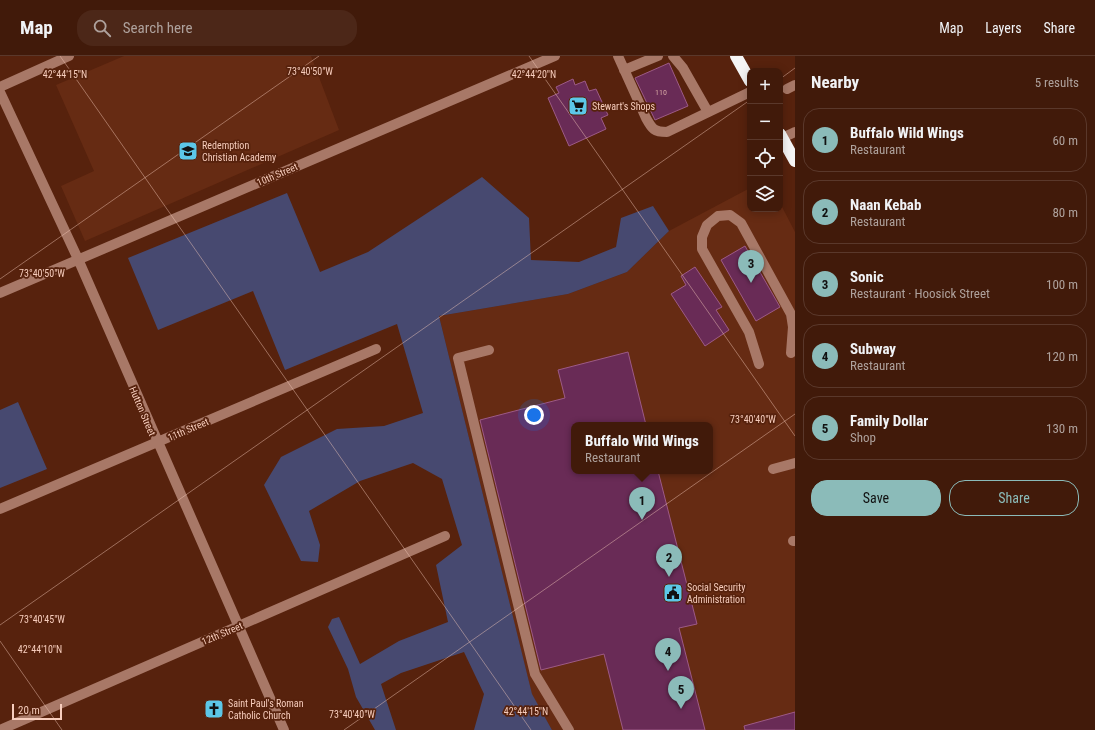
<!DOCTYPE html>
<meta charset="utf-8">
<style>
:root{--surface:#411a0a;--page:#4c2718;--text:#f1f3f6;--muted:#aea19c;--line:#5a382b;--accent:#8bbbb9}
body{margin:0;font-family:"Roboto Condensed",sans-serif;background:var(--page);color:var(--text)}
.controls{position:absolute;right:12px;top:12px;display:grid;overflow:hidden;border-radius:8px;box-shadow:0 2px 10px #0003}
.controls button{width:36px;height:36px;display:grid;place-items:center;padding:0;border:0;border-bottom:1px solid var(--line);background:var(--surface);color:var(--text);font:20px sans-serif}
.scale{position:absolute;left:12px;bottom:10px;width:50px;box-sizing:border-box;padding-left:4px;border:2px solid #f7cdbd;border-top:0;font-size:11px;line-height:14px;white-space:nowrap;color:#f7cdbd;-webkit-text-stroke:3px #57220d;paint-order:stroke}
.you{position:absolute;left:534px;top:359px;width:14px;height:14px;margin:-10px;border:3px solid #fff;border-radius:50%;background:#1a73e8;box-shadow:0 0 0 6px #1a73e833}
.badge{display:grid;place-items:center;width:26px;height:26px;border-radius:50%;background:var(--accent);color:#111;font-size:13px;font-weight:700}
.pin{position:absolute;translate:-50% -33px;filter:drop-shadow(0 1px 2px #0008)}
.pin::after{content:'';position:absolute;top:21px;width:14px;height:12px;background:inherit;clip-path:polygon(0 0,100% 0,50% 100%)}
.popup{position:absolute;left:571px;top:366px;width:142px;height:52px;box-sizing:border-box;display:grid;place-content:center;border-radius:8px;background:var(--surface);filter:drop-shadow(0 1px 3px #0005);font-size:13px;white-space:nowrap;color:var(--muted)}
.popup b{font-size:15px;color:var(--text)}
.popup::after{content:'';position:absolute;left:50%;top:100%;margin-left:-8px;border:8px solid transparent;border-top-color:var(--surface)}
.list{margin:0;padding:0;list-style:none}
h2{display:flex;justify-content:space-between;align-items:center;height:52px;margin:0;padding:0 16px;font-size:17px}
h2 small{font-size:13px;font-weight:400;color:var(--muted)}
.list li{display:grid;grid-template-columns:26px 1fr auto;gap:12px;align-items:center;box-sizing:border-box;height:64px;margin:0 8px 8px;padding:0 8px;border:1px solid var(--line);border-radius:16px}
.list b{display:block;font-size:15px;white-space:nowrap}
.list p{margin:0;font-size:13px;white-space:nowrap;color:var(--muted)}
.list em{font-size:13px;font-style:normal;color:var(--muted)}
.actions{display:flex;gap:8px;padding:12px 16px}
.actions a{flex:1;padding:9px 0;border:1px solid var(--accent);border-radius:16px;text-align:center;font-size:14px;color:var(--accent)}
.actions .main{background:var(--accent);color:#111}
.icon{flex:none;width:22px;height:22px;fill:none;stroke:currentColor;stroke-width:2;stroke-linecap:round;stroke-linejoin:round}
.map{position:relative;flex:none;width:795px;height:674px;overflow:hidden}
header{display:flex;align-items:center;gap:24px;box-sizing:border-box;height:56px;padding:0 20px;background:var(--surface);border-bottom:1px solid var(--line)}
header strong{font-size:19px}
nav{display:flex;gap:22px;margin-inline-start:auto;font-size:14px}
.search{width:280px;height:36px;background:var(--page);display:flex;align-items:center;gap:10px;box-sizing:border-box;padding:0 14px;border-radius:16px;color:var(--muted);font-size:15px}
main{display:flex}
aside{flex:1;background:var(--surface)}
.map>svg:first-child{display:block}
.built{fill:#662b13;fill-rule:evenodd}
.green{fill:#474970}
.building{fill:#692b56;stroke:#9d5a86}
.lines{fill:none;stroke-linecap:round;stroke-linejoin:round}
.minor{stroke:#a87867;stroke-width:10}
.highway{stroke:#f5f5f5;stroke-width:12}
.ticks{fill:none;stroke:#f7cdbd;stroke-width:1;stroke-opacity:0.45}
.labels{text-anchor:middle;stroke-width:3.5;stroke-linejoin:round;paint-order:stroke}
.number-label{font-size:8px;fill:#d4a4a3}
.poi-label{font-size:10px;fill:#f7cdbd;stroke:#57220d;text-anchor:start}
.street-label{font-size:10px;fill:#f7cdbd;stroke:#57220d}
.ticks-label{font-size:10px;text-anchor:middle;fill:#f7cdbd;stroke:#57220d;stroke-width:3.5;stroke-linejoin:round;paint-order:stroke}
</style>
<header>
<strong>Map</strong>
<div class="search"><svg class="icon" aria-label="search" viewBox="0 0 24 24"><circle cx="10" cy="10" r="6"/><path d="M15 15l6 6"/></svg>Search here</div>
<nav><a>Map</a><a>Layers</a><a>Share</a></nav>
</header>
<main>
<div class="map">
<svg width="795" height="674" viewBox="0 0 795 674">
<rect width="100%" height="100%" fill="#57220d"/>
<path class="built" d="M 124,0 L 311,0 L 339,74 L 85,185 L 61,130 L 94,115 L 56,29 Z
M 750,132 L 750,153 L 780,153 L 780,147 L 795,176 L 795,674 L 552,674 L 532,639 L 439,260 L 568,238 L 627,216 L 669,175 ZM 574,369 L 710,369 L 710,415 L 574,415 Z"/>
<path class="green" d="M 482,121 L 529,162 L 531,204 L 579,206 L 616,191 L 621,162 L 653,150 L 669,175 L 627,216 L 568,238 L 439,260 L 532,638 L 552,674 L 474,674 L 484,638 L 464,596 L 401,617 L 381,628 L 396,674 L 375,674 L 356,641 L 348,613 L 328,571 L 332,563 L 339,561 L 360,608 L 399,585 L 448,566 L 436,509 L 462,489 L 442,423 L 413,407 L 360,425 L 309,455 L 320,489 L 318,506 L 301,505 L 264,429 L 281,401 L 337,373 L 384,370 L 423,357 L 397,268 L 285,314 L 253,235 L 158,274 L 128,202 L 287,137 L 320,216 L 368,196 Z
M 18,346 L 47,413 L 0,432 L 0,354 Z"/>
<path class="building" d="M 669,7 L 688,50 L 655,64 L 635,22 Z
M 573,23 L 575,29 L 585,25 L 589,35 L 596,33 L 608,59 L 601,62 L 606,73 L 569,90 L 548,42 L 559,37 L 556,31 Z
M 745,190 L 780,251 L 756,265 L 721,204 Z
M 695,211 L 722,251 L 716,254 L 729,274 L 705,290 L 671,238 L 686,229 L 681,220 Z
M 628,296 L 646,369 L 574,369 L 574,415 L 658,415 L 697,568 L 679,572 L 705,674 L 623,674 L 604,598 L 541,614 L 480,364 L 565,342 L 558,314 Z
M 795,656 L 795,674 L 745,674 L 744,670 Z"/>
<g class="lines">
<path class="minor" d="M 618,0 L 646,62 C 652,73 654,76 667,76 L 750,36
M 673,0 L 683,12 L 708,56
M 624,14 L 658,0
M 0,31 L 69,0
M 787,33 L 795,29
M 0,36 L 78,203 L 284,674
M 782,82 L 795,76
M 0,237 L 555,0
M 489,294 L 458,302 L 535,618 L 569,674
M 759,308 L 749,276 L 702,193 L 702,181 L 707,169 L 718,160 L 730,159 L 741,167 L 791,258 L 793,271 L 791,297
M 773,413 L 795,407
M 0,453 L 376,293
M 793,485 L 795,485
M 0,674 L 445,480"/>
<path class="highway" d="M 736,0 L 750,25
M 780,78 L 795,105"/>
</g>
<path class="ticks" d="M 60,0 L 531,674M 529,0 L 795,380M 780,23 L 795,12M 0,223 L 319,0M 0,569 L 750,44M 0,585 L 62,674M 344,674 L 795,358"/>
<defs>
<g id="supermarket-square" transform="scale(1)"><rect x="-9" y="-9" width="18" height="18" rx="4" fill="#5cc7e8" stroke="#57220d"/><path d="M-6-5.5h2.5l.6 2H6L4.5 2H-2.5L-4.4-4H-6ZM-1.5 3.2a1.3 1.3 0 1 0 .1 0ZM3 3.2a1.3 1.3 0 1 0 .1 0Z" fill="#111"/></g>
<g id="school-square" transform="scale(1)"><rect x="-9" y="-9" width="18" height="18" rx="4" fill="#5cc7e8" stroke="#57220d"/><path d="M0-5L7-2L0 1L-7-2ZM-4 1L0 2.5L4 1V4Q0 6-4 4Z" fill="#111"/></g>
<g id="civic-square" transform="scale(1)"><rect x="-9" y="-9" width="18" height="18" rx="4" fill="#5cc7e8" stroke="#57220d"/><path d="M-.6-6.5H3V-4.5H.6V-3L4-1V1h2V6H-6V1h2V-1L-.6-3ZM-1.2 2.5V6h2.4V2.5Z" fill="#111"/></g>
<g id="church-square" transform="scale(1)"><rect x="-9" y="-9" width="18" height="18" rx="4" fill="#5cc7e8" stroke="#57220d"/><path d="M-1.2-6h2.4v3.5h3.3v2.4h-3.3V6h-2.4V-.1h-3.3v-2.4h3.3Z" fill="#111"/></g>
</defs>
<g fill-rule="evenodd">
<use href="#supermarket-square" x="578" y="50"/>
<use href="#school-square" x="188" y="95"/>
<use href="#civic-square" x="673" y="537"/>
<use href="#church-square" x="214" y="653"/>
</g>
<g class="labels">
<g class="number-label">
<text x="661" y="39">110</text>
</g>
<g class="poi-label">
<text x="592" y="54">Stewart's Shops</text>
<text x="202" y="93">Redemption<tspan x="202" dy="12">Christian Academy</tspan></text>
<text x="687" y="535">Social Security<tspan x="687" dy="12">Administration</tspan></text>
<text x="228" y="651">Saint Paul's Roman<tspan x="228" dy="12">Catholic Church</tspan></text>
</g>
<g class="street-label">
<text transform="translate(277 118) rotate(-23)" y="4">10th Street</text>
<text transform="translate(143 355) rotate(67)" y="4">Hutton Street</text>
<text transform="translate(188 373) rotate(-23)" y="4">11th Street</text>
<text transform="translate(222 577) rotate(-23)" y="4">12th Street</text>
</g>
</g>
<g class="ticks-label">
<text x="310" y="19">73°40'50"W</text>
<text x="65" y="22">42°44'15"N</text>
<text x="534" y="22">42°44'20"N</text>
<text x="42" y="221">73°40'50"W</text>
<text x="753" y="367">73°40'40"W</text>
<text x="42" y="567">73°40'45"W</text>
<text x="40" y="597">42°44'10"N</text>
<text x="526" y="659">42°44'15"N</text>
<text x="352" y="662">73°40'40"W</text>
</g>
</svg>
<div class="controls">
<button>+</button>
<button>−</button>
<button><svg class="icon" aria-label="locate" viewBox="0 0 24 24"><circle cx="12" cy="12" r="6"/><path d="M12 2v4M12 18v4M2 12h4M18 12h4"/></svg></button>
<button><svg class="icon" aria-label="layers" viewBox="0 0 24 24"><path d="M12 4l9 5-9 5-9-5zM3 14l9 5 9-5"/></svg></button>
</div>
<div class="scale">20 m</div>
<div class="you"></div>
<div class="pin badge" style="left:642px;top:464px">1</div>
<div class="popup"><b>Buffalo Wild Wings</b>Restaurant</div>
<div class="pin badge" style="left:669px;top:521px">2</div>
<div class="pin badge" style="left:751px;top:227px">3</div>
<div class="pin badge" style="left:668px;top:615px">4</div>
<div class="pin badge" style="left:681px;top:653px">5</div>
</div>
<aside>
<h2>Nearby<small>5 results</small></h2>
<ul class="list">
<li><span class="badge">1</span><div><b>Buffalo Wild Wings</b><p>Restaurant</p></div><em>60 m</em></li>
<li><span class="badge">2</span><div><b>Naan Kebab</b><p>Restaurant</p></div><em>80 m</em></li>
<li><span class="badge">3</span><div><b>Sonic</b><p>Restaurant · Hoosick Street</p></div><em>100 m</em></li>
<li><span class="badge">4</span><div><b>Subway</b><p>Restaurant</p></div><em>120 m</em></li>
<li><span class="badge">5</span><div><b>Family Dollar</b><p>Shop</p></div><em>130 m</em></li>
</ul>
<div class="actions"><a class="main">Save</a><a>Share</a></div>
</aside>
</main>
